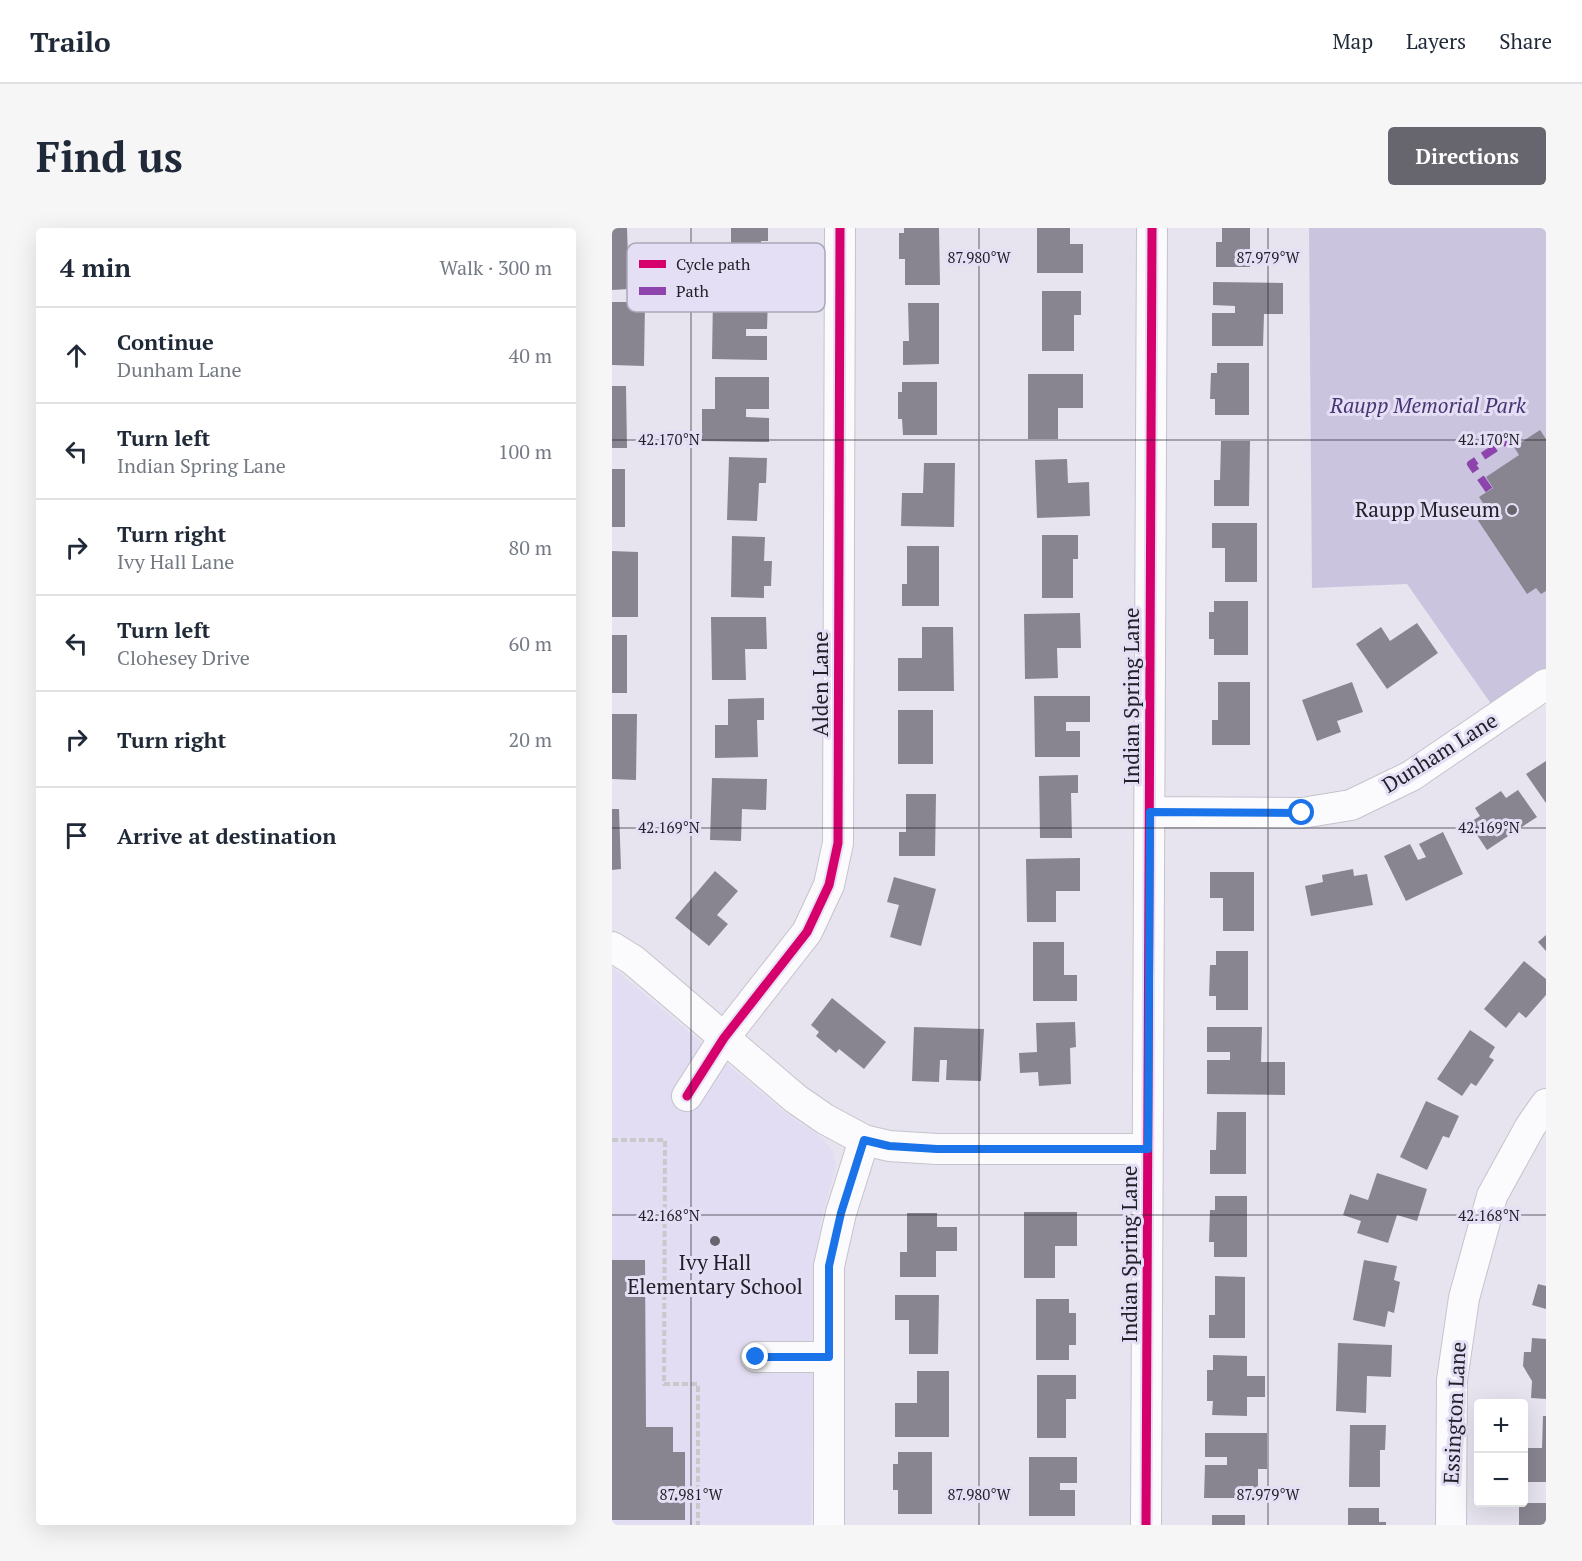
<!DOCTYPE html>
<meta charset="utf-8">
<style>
:root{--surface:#fff;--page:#f6f6f7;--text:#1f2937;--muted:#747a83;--line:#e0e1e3;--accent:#67656e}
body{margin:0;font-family:"PT Serif",serif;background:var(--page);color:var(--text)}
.controls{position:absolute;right:18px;bottom:18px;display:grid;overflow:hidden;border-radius:6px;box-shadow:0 6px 24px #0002}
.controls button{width:54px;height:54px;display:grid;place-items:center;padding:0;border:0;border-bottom:2px solid var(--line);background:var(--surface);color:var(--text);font:30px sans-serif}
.stop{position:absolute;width:18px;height:18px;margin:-14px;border:4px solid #1a73e8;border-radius:50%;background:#fff}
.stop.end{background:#1a73e8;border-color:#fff;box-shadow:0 2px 6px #0008}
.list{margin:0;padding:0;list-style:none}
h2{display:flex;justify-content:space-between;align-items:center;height:78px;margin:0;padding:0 24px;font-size:26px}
h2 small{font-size:20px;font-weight:400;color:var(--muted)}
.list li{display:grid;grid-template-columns:39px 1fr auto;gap:18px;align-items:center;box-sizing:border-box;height:96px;padding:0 24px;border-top:2px solid var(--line)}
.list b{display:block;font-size:22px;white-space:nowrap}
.list p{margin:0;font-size:20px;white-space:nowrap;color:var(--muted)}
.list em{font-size:20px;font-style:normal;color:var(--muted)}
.icon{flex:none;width:33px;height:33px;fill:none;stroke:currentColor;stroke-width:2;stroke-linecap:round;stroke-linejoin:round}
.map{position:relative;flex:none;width:934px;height:1297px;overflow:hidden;border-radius:6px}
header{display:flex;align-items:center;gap:36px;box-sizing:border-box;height:84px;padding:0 30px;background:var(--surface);border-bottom:2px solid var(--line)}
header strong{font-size:28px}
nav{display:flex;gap:33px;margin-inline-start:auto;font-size:21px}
.intro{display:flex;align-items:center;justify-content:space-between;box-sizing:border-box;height:144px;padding:0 36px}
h1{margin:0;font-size:42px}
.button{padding:15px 27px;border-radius:6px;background:var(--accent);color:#fff;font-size:21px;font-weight:700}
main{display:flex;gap:36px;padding:0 36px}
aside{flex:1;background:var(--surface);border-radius:6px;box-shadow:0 6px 24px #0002}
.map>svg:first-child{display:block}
.built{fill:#e2ddf2}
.green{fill:#cac4de}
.building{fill:#888591}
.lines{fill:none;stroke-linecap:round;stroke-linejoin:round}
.minor-casing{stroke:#c5c3cc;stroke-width:32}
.path{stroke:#c9c9cc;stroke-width:4;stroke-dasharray:6 3;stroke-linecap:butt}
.minor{stroke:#fbfbfd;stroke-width:30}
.quiet{stroke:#8e44ad;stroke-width:8;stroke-dasharray:15 8;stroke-linecap:butt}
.cycleway-casing{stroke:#e4dff5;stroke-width:13}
.cycleway{stroke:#d6006c;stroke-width:9}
.route{stroke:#1a73e8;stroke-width:8}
.ticks{fill:none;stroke:#222028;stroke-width:1.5;stroke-opacity:0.45}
.poi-dot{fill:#67656e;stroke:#e4dff5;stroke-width:2}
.labels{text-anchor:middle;stroke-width:6;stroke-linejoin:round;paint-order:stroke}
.park-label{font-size:21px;font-style:italic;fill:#493572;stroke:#e4dff5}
.poi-label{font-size:21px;fill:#222028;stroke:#e4dff5;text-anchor:end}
.street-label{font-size:21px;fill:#222028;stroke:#e4dff5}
.key{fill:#e4dff5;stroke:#aaa6b8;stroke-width:1.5}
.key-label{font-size:16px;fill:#222028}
.ticks-label{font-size:15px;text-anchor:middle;fill:#222028;stroke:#e4dff5;stroke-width:6;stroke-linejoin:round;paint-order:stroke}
</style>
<header>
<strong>Trailo</strong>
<nav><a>Map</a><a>Layers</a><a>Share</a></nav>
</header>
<div class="intro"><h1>Find us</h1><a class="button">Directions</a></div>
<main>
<aside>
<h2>4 min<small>Walk · 300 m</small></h2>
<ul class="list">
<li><svg class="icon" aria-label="ahead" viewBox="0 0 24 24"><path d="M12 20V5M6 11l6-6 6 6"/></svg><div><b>Continue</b><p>Dunham Lane</p></div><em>40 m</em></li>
<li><svg class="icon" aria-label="left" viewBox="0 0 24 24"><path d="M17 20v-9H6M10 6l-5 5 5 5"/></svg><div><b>Turn left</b><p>Indian Spring Lane</p></div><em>100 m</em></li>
<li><svg class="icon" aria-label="right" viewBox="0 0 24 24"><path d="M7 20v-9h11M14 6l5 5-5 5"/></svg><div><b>Turn right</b><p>Ivy Hall Lane</p></div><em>80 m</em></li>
<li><svg class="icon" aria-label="left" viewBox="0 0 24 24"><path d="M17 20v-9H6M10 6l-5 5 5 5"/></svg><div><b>Turn left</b><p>Clohesey Drive</p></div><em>60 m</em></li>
<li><svg class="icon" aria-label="right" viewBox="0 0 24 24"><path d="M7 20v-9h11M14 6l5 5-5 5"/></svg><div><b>Turn right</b></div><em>20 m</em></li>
<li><svg class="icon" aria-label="arrive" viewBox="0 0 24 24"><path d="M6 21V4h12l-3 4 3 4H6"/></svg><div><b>Arrive at destination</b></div></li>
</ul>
</aside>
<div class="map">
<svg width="934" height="1297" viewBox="0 0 934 1297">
<rect width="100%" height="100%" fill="#e7e4f0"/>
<path class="built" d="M 0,739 L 176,887 L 209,909 L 221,924 L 224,937 L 209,994 L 203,1031 L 199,1297 L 0,1297 Z"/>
<path class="green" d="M 697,0 L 934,0 L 934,443 L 882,480 L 795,356 L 700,360 Z"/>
<path class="building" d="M 0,0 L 15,0 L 17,61 L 0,62 Z
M 119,0 L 156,0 L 156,13 L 149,13 L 149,48 L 119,49 Z
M 292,0 L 327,0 L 328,57 L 293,57 L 293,31 L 287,31 L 287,5 L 292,5 Z
M 425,0 L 458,0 L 458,16 L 471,16 L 471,45 L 425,45 Z
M 610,0 L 638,0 L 638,39 L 604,39 L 604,14 L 610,14 Z
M 601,54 L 671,55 L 671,86 L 652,86 L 651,118 L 600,118 L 600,85 L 623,85 L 623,78 L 601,77 Z
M 430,63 L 469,63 L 469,87 L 462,87 L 462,123 L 430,123 Z
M 101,68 L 156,69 L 155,101 L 134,101 L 134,108 L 155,108 L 155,132 L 100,131 Z
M 0,74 L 33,74 L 32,138 L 0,137 Z
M 296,75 L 327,75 L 327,136 L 291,137 L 291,113 L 297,113 Z
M 605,135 L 637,135 L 637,187 L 603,187 L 603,171 L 598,171 L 599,145 L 605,145 Z
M 416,146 L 471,146 L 471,180 L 446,180 L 446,211 L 416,211 Z
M 103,149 L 157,149 L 157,181 L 134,181 L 134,189 L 157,190 L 157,214 L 90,213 L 90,181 L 103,181 Z
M 290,154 L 325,154 L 325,207 L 291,207 L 290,191 L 286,191 L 286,164 L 290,164 Z
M 0,158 L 14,158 L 15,220 L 0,220 Z
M 928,202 L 934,211 L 934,363 L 929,366 L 924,360 L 915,366 L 861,285 L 873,278 L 867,269 L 881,260 L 874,249 L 907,227 L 902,219 Z
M 609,213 L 638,213 L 637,278 L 602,278 L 602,252 L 608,252 Z
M 117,229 L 155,230 L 154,255 L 147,255 L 145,293 L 115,292 Z
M 455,231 L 456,255 L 477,254 L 478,288 L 425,290 L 423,232 Z
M 312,235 L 343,235 L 342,299 L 289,298 L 290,265 L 311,265 Z
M 0,241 L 13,241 L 13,299 L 0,299 Z
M 600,295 L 645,295 L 645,354 L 613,354 L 613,320 L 600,320 Z
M 430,307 L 466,307 L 466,331 L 461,331 L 461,370 L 430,370 Z
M 120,308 L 153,309 L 152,333 L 160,333 L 159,358 L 152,358 L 152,370 L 119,369 Z
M 295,318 L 327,318 L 327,378 L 290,378 L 290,356 L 295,356 Z
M 0,323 L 26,324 L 26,389 L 0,389 Z
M 602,373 L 636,373 L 636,427 L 602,427 L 602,411 L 597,411 L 597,384 L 602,384 Z
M 468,385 L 469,420 L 445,420 L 446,450 L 413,451 L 412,386 Z
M 99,389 L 154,389 L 155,421 L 133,421 L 134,452 L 100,452 Z
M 805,395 L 826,425 L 775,461 L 744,416 L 769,399 L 778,413 Z
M 310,399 L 341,399 L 342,463 L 286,463 L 286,430 L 310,430 Z
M 0,407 L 15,407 L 15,465 L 0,465 Z
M 606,454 L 638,454 L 638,517 L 600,517 L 600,492 L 606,492 Z
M 740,454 L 751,484 L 725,493 L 729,504 L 705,513 L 690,472 Z
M 422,468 L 478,468 L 478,494 L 454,494 L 454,503 L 468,503 L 468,529 L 423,529 Z
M 152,470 L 152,492 L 145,492 L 146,529 L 103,530 L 103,497 L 116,497 L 116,471 Z
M 286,482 L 321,482 L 321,536 L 286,536 Z
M 0,486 L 25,486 L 24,552 L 0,551 Z
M 934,533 L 934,575 L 914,546 Z
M 466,547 L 466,565 L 459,565 L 460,610 L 428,610 L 427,548 Z
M 100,550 L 155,551 L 154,582 L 130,581 L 129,613 L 98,612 Z
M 906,562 L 925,589 L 875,622 L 857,595 L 868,588 L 863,580 L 889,563 L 894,570 Z
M 294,566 L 324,566 L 323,628 L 287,628 L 287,604 L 294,604 Z
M 0,581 L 7,581 L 9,641 L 0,642 Z
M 831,604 L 851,646 L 794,673 L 772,628 L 798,616 L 806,632 L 814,629 L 807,616 Z
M 468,630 L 468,663 L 444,663 L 444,694 L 415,694 L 414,631 Z
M 741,641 L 742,648 L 755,646 L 761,677 L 699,688 L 693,658 L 711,654 L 710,647 Z
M 103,643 L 126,663 L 105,687 L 116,696 L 97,718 L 63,690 Z
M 598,644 L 642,644 L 642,703 L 611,703 L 611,670 L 598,670 Z
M 282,649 L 324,661 L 309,718 L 278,709 L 287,677 L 275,674 Z
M 934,707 L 934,723 L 926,714 Z
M 421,714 L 452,714 L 452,747 L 465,747 L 465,773 L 421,773 Z
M 604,723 L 636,723 L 636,782 L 604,782 L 604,768 L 597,768 L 598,737 L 604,737 Z
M 912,733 L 934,751 L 934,767 L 914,790 L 907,784 L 894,800 L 872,781 Z
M 220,770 L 274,814 L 252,841 L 227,821 L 224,825 L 204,808 L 207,804 L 199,797 Z
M 463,794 L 464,819 L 458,820 L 459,856 L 427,858 L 426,844 L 408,845 L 407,825 L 425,824 L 424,795 Z
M 302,799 L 372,801 L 369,853 L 334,852 L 335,832 L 328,832 L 327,854 L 300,853 Z
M 595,799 L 650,799 L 649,834 L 673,834 L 673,867 L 595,866 L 595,832 L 618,832 L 618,824 L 595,824 Z
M 858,802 L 883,819 L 877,829 L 882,832 L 864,858 L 859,855 L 850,868 L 825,851 Z
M 814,873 L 847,888 L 837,910 L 831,908 L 815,942 L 788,929 Z
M 605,884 L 634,884 L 634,946 L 598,946 L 598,922 L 604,922 Z
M 765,945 L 815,961 L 805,993 L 785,987 L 776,1015 L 745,1005 L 749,993 L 731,987 L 738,966 L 756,972 Z
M 603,968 L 635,968 L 635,1029 L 602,1029 L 602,1014 L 597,1014 L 598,982 L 603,982 Z
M 412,984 L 465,984 L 465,1018 L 443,1018 L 443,1050 L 412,1050 Z
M 295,985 L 325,985 L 325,999 L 345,999 L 345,1023 L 324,1023 L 324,1049 L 288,1049 L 288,1024 L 295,1024 Z
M 0,1032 L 33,1032 L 34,1199 L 61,1199 L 61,1224 L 73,1224 L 73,1292 L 0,1292 Z
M 752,1032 L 785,1038 L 782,1052 L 788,1054 L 782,1085 L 776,1083 L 773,1099 L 741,1092 Z
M 603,1048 L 633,1049 L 633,1110 L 597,1110 L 597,1087 L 603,1087 Z
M 926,1056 L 934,1058 L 934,1081 L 920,1077 Z
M 283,1067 L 327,1067 L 326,1126 L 297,1126 L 297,1092 L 283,1092 Z
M 424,1071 L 457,1071 L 457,1085 L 464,1085 L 464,1117 L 457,1117 L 457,1132 L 424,1132 Z
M 920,1110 L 934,1111 L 934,1171 L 919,1170 L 920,1153 L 911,1138 L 912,1124 L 919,1124 Z
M 726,1115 L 780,1117 L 779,1149 L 755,1148 L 754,1185 L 724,1183 Z
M 601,1127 L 635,1128 L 635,1148 L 653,1148 L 653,1169 L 635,1169 L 635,1188 L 600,1187 L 601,1173 L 595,1173 L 595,1142 L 601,1142 Z
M 305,1143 L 337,1143 L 337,1209 L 283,1209 L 283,1175 L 305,1175 Z
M 425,1147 L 464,1147 L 464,1171 L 454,1171 L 454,1210 L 425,1210 Z
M 931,1188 L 934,1188 L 934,1254 L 912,1254 L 912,1220 L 930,1220 Z
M 738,1197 L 774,1197 L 773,1222 L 768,1222 L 768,1259 L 737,1259 Z
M 593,1205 L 655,1205 L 655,1241 L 646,1241 L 646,1270 L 592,1270 L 593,1237 L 615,1237 L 615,1229 L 593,1229 Z
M 286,1224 L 320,1224 L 320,1286 L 286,1286 L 286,1262 L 281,1262 L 281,1236 L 286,1236 Z
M 417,1229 L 465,1229 L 465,1255 L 448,1255 L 448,1262 L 463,1262 L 463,1288 L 417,1288 Z
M 907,1275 L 934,1275 L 934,1297 L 907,1297 Z
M 736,1280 L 767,1280 L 767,1294 L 774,1294 L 774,1297 L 736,1297 Z
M 600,1287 L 633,1287 L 633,1297 L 600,1297 Z"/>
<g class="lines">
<g class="minor-casing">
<path id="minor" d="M 538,584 L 690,585 L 739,577 L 799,548 L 934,456
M 0,719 L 21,732 L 184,871 L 213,891 L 252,912 L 277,918 L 325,921 L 536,921
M 75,868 L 112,810 L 195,704 L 217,657 L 226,615 L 228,0
M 144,1129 L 217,1129
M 217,1297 L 217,1038 L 229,985 L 252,912
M 534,1297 L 540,0
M 839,1297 L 840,1152 L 852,1070 L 880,968 L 918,899 L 934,876"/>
</g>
<path class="path" d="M 0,912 L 53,912 L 52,1156 L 86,1156 L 86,1297"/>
<use href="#minor" class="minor"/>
<path class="quiet" d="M 877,262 L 859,236 L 891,215 L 890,213"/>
<g class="cycleway-casing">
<path id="cycleway" d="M 75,868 L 112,810 L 195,704 L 217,657 L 226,615 L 228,0
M 534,1297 L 540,0"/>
</g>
<use href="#cycleway" class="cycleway"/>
</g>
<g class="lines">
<path class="route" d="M 144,1129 L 217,1129 L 217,1038 L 229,985 L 252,912 L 277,918 L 325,921 L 536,921 L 538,584 L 690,585"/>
</g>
<path class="ticks" d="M 79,0 L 79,1297M 367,0 L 367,1297M 656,0 L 656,1297M 0,212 L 934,212M 0,600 L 934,600M 0,987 L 934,987"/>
<g class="poi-dot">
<circle cx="900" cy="282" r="6"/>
<circle cx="103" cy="1013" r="6"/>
</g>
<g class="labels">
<g class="park-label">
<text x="816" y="185">Raupp Memorial Park</text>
</g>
<g class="poi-label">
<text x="888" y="289">Raupp Museum</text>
<text x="103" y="1042" text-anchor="middle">Ivy Hall<tspan x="103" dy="24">Elementary School</tspan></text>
</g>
<g class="street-label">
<text transform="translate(209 456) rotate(-90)" y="7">Alden Lane</text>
<text transform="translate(520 468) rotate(-90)" y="7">Indian Spring Lane</text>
<text transform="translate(828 525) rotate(-32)" y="7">Dunham Lane</text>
<text transform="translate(518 1026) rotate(-90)" y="7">Indian Spring Lane</text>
<text transform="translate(843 1185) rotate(-87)" y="7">Essington Lane</text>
</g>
</g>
<rect x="15" y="15" width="198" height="69" rx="9" class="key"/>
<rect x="27" y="32" width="27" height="8" fill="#d6006c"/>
<rect x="27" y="59" width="27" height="8" fill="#8e44ad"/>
<g class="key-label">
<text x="64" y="42">Cycle path</text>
<text x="64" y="69">Path</text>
</g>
<g class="ticks-label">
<text x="367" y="35">87.980°W</text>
<text x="656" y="35">87.979°W</text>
<text x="57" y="217">42.170°N</text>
<text x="877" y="217">42.170°N</text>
<text x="57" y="605">42.169°N</text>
<text x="877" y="605">42.169°N</text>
<text x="57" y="993">42.168°N</text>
<text x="877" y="993">42.168°N</text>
<text x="79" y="1272">87.981°W</text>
<text x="367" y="1272">87.980°W</text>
<text x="656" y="1272">87.979°W</text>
</g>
</svg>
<div class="controls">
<button>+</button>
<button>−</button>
</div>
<div class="stop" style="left:690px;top:585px"></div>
<div class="stop end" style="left:144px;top:1129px"></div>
</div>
</main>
